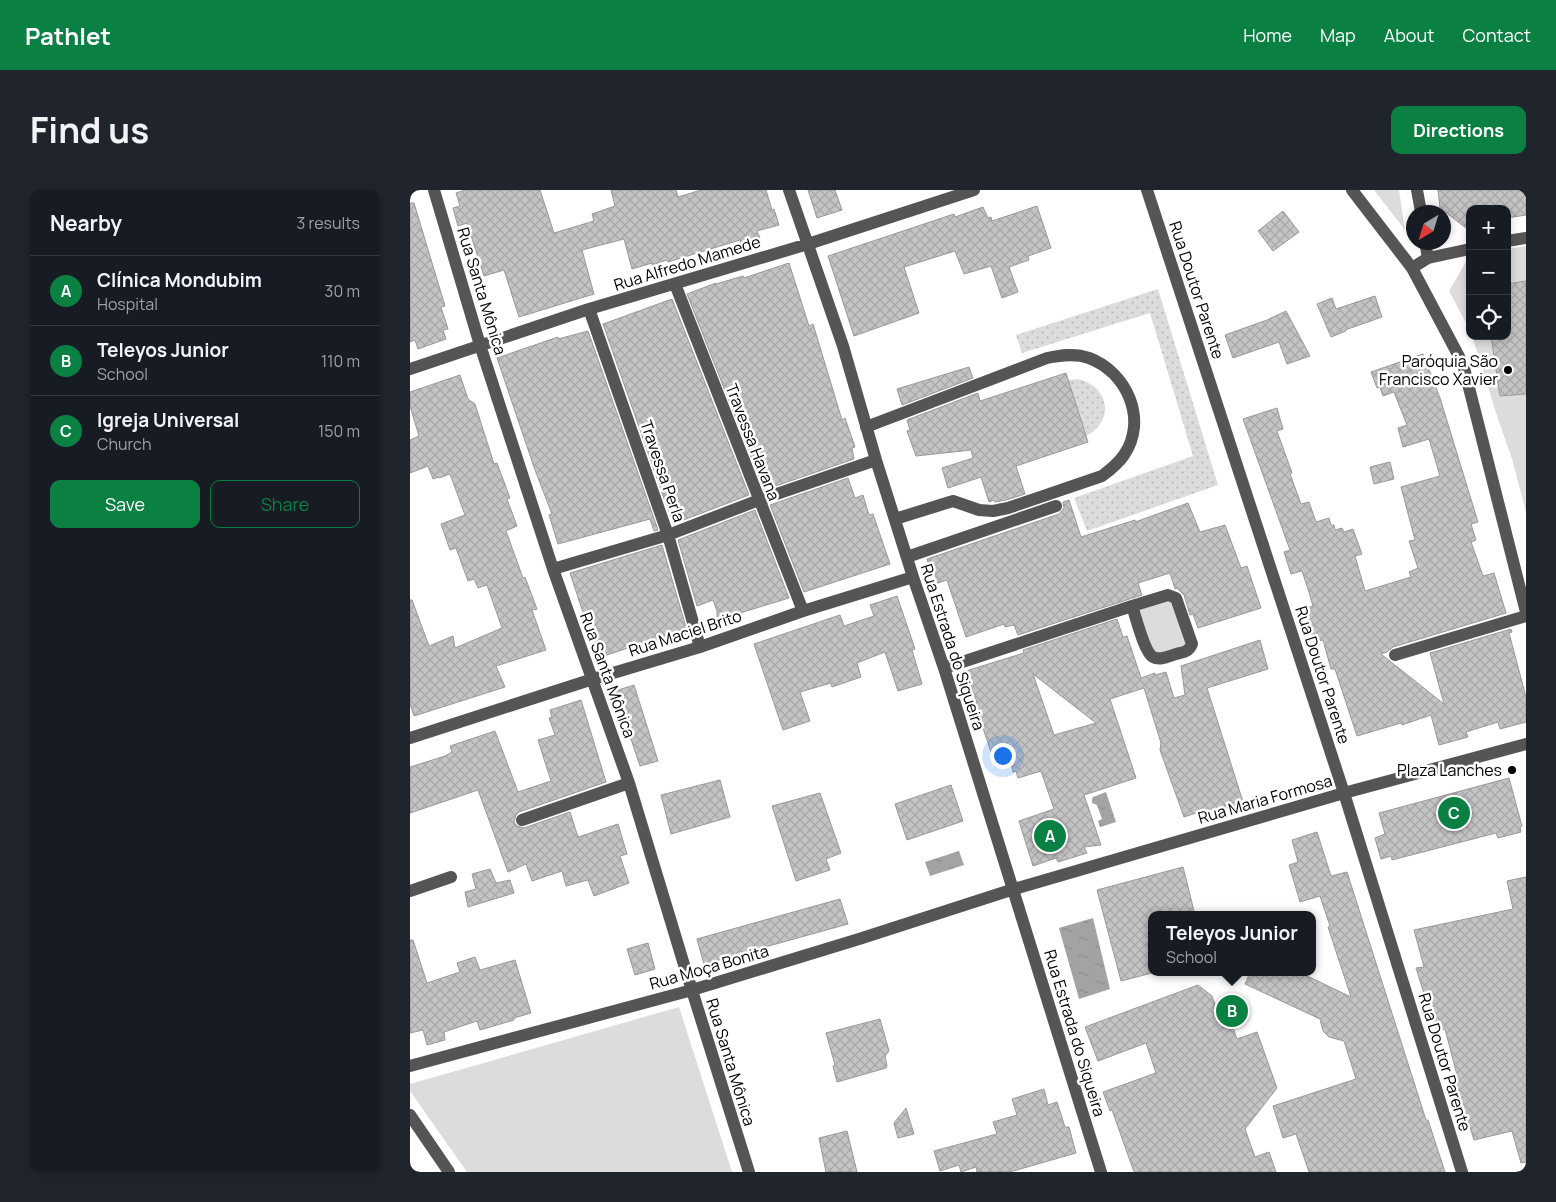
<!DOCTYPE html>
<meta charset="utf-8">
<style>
:root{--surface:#171b24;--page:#20242c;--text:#f1f3f6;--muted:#9ea1a6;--line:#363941;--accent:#0b8043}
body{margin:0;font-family:Manrope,sans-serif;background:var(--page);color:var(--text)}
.controls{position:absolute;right:15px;top:15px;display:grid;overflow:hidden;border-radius:10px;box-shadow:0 2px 8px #0003}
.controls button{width:45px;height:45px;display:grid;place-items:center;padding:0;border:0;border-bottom:1px solid var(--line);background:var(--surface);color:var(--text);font:25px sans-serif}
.compass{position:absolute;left:996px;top:15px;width:45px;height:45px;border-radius:50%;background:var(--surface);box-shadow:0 2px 8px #0003;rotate:218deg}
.you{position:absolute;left:592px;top:565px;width:18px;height:18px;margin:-12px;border:4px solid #fff;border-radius:50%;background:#1a73e8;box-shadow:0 0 0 8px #1a73e833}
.badge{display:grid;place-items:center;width:32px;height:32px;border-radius:50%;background:var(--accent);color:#fff;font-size:16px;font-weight:700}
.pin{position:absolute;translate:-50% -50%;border:2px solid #fff;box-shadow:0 1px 5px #0006}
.popup{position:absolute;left:738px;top:721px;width:168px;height:65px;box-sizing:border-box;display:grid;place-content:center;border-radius:10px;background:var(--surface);filter:drop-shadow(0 1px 4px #0005);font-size:16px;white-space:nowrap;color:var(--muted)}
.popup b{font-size:19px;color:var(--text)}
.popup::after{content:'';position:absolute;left:50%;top:100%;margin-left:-10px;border:10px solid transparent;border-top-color:var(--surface)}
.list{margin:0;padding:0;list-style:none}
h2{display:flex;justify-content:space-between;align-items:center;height:65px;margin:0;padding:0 20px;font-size:21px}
h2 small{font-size:16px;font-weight:400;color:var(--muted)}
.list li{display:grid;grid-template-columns:32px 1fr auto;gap:15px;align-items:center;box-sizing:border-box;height:70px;padding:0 20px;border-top:1px solid var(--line)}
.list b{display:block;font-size:19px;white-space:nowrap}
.list p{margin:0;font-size:16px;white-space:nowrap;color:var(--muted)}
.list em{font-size:16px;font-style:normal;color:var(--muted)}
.actions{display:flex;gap:10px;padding:15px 20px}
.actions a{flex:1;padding:11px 0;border:1px solid var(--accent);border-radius:10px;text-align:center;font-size:18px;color:var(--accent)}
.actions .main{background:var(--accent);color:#fff}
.icon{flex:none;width:28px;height:28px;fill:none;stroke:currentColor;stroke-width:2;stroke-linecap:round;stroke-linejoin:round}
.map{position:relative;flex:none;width:1116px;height:982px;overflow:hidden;border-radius:10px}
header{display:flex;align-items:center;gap:30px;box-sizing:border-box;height:70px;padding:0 25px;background:var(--accent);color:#fff}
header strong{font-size:24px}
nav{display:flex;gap:28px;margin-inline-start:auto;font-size:18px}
.intro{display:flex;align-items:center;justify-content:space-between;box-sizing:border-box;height:120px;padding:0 30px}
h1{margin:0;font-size:35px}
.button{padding:12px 22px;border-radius:10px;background:var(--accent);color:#fff;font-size:18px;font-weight:700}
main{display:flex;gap:30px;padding:0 30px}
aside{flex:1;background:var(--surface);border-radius:10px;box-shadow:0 2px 8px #0003}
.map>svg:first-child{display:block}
.green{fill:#dcdcdc}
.garden{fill:url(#garden-dots)}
.water{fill:url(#water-ripples)}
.building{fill:url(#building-cross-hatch);stroke:#999;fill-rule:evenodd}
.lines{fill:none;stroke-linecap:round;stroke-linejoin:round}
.minor{stroke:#555;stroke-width:12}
.poi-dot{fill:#000;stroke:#fff;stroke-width:2}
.labels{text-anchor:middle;stroke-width:5;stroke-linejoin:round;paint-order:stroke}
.street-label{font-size:16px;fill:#000;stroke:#fff}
.poi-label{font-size:16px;fill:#000;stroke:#fff;text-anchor:end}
</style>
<header>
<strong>Pathlet</strong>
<nav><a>Home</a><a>Map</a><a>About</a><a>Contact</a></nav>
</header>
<div class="intro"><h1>Find us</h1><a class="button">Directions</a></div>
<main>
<aside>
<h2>Nearby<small>3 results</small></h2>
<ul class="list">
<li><span class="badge">A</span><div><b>Clínica Mondubim</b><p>Hospital</p></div><em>30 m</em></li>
<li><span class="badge">B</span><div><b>Teleyos Junior</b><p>School</p></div><em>110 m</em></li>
<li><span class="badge">C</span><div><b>Igreja Universal</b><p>Church</p></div><em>150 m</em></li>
</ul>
<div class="actions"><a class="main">Save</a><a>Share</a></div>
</aside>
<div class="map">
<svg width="1116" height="982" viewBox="0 0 1116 982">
<defs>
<pattern id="garden-dots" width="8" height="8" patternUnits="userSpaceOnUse" patternTransform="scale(1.25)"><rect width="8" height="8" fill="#dcdcdc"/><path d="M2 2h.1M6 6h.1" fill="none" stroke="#bbb" stroke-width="1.8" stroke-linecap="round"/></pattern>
<pattern id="water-ripples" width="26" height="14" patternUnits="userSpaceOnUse" patternTransform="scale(1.25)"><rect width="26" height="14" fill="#a3a3a3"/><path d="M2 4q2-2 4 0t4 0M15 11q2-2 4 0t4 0" fill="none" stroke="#8b8b8b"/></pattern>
<pattern id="building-cross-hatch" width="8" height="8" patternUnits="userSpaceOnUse" patternTransform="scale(1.25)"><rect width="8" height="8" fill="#c4c4c4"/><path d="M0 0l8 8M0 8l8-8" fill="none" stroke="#a7a7a7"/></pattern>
</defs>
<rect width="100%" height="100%" fill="#fff"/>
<path class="green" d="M 964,0 L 989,0 L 995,40 Z
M 1116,56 L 1116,322 L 1102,269 L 1088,229 L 1062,146 L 1097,146 L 1097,59 Z
M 1060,65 L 1060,140 L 1039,101 Z
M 762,409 L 777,455 L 744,465 L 727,420 Z
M 269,817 L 322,982 L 57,982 L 0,901 L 0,894 Z"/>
<path class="garden" d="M 748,99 L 808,295 L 677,341 L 664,308 L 783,266 L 740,123 L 612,163 L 606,145 Z
M 667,189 C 699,195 706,231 676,246 L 658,190 Z"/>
<path class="water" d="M 696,602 L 706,632 L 690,637 L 688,631 L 692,629 L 687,615 L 682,613 L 682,609 L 683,607 Z
M 549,661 L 554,675 L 520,686 L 515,672 Z
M 683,728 L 700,799 L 669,809 L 649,738 Z"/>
<path class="building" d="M 55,0 L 130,0 L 144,43 L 184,31 L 182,24 L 205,16 L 201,0 L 266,0 L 268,7 L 291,0 L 356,0 L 362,20 L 364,19 L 369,35 L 347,41 L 350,48 L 331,54 L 330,50 L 258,72 L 257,70 L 242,75 L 242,73 L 222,79 L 214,49 L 172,60 L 184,104 L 109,127 L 94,80 L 74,86 L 57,33 L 48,36 L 43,18 L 50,16 L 46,3 Z
M 398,0 L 425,0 L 432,20 L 407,28 Z
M 1028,0 L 1116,0 L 1116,25 L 1097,28 L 1097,19 L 1060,19 L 1060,41 L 1030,18 Z
M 0,13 L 4,13 L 35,116 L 31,117 L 38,139 L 33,140 L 36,149 L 8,159 L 5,150 L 0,152 Z
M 627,16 L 641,58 L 618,66 L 619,70 L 599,77 L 608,102 L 592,108 L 581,76 L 554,84 L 545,61 L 494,77 L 509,123 L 444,146 L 418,66 L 544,24 L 545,27 L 573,17 L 578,28 L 581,27 L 582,31 Z
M 873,21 L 889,42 L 863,61 L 848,41 Z
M 379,73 L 399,136 L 403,134 L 432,230 L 435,228 L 445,257 L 442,258 L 444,269 L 354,300 L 277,104 L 306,93 L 306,94 L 333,86 L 334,88 Z
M 1116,91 L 1116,204 L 1090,206 L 1081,146 L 1097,146 L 1097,94 Z
M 965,106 L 972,127 L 935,140 L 936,141 L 921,147 L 907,114 L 922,108 L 926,119 Z
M 262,109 L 339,305 L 263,334 L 193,134 Z
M 876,121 L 900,166 L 877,174 L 869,152 L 823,168 L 815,145 L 857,130 Z
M 178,141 L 248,340 L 244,341 L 240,329 L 148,354 L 139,325 L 142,324 L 125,280 L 87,168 L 148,147 L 148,149 Z
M 1013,164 L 1030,208 L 1068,332 L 1061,334 L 1066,350 L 1061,352 L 1073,386 L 1084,383 L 1096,423 L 983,457 L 977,462 L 971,464 L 1034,514 L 1020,463 L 1101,439 L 1102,442 L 1099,443 L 1116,507 L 1116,532 L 1090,539 L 1088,532 L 1056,542 L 1058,547 L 1029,555 L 1021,525 L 992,535 L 991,533 L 947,546 L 925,479 L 921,479 L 913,450 L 904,452 L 893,419 L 903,416 L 898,399 L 892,381 L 881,384 L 874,362 L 880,360 L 833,229 L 867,218 L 873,239 L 867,241 L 882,283 L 880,284 L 891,314 L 899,312 L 906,332 L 919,328 L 921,335 L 924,335 L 925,340 L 932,338 L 934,342 L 943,339 L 952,364 L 945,366 L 955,401 L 1001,387 L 999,382 L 1008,378 L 999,351 L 1005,350 L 991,297 L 1030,286 L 1019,249 L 993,257 L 988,238 L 997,235 L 984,202 L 973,206 L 970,197 L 967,198 L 961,182 Z
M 559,177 L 563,188 L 492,215 L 487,199 Z
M 656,183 L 678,252 L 606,276 L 615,304 L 596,310 L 585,312 L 584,310 L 579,312 L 571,287 L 538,298 L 532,278 L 563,268 L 561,260 L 506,266 L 497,241 L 500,240 L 497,230 L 568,203 L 570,211 Z
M 50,185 L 58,209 L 65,214 L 84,274 L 87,273 L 100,308 L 97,309 L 107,336 L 96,341 L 113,388 L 115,387 L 127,419 L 122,420 L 136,460 L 86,476 L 95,497 L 4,526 L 0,514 L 0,410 L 2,410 L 19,456 L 43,446 L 45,458 L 92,438 L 77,395 L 68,398 L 64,389 L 58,391 L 46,358 L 40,360 L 31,334 L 55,325 L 40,284 L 29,288 L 29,287 L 23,289 L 18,276 L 0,283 L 0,250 L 9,246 L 0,216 L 0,202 Z
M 980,272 L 984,289 L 964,294 L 960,277 Z
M 438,288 L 445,308 L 453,305 L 459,325 L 463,324 L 480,374 L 394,402 L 360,315 Z
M 659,310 L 671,347 L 725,330 L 725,332 L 778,313 L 790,342 L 815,335 L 831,378 L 837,376 L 851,418 L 788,438 L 783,424 L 780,425 L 774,405 L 767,398 L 765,399 L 760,383 L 728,393 L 732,405 L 608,445 L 604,435 L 595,437 L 594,434 L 556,447 L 537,390 L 525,394 L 517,369 L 649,324 L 654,318 L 653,312 Z
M 345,320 L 379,408 L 307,430 L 307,421 L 303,410 L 287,416 L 268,350 Z
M 252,355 L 278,444 L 228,458 L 227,455 L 188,468 L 160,383 Z
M 487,406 L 505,459 L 502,460 L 512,494 L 488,501 L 475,462 L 447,473 L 451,487 L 422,497 L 421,493 L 390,502 L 400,531 L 373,540 L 344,454 L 430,425 L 434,436 L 464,426 L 460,415 Z
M 707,429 L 713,447 L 717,446 L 731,488 L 745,483 L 745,485 L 756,482 L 764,508 L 775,505 L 771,476 L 850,450 L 858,479 L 797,498 L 834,615 L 796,626 L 789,622 L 774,627 L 750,560 L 751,553 L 734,498 L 700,509 L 726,588 L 674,605 L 691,655 L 674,657 L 677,663 L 648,672 L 646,668 L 623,676 L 609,631 L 644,619 L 631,581 L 608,588 L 606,581 L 603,582 L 601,573 L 586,577 L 565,514 L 567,513 L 556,481 L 614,463 L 613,460 ZM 623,484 L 686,533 L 644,545 Z
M 224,495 L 248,571 L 230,576 L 205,501 Z
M 171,510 L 196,592 L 109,622 L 106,625 L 104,632 L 107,636 L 114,638 L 160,622 L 168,647 L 208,634 L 217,664 L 210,666 L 219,693 L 184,706 L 178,690 L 156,696 L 152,681 L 122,691 L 116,674 L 98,682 L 68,600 L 0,623 L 0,577 L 35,566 L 42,562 L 40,556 L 85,541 L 108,602 L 141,591 L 128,550 L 145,545 L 139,528 L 142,527 L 140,520 Z
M 1099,588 L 1112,636 L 1110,637 L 1111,642 L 1088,648 L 1086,643 L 982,670 L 981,666 L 971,669 L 965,648 L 975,644 L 969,623 Z
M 310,590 L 320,627 L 261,644 L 251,605 Z
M 541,595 L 553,631 L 497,650 L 485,614 Z
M 410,603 L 431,663 L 416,669 L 420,680 L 386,691 L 362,616 Z
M 907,642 L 921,686 L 937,682 L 1016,930 L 1018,930 L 1035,982 L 899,982 L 886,944 L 873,948 L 863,916 L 946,889 L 934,851 L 919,847 L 913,841 L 910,829 L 835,794 L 840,782 L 889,782 L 941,807 L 918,737 L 920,736 L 910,706 L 890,712 L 879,675 L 888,672 L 882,650 Z
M 773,677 L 785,725 L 742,725 L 742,747 L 737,755 L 742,759 L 742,783 L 711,791 L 687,700 Z
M 80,679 L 86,693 L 100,690 L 104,703 L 58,717 L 55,702 L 66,699 L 62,684 Z
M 1116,687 L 1116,972 L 1111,973 L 1102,941 L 1064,950 L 1045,889 L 1048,889 L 1035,839 L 1028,841 L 1019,812 L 1017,813 L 1006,778 L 1014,777 L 1004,740 L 1103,719 L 1097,691 Z
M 430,709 L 438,734 L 294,774 L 287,749 Z
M 0,750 L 3,750 L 17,793 L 50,782 L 47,773 L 65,767 L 70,780 L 105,770 L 121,823 L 104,828 L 104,830 L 70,840 L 67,831 L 34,842 L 35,850 L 17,855 L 13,840 L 0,843 Z
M 238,753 L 245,779 L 225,785 L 217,759 Z
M 788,795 L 802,806 L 814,839 L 819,827 L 827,849 L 847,842 L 867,898 L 835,939 L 845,967 L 859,962 L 866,982 L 724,982 L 702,920 L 700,921 L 693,902 L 746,883 L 736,853 L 688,871 L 675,837 Z
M 470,829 L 479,861 L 475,866 L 477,876 L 476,878 L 427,892 L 423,876 L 425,875 L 416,843 Z
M 634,899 L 638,915 L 647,912 L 655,937 L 659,937 L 666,963 L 600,982 L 567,982 L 566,977 L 551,982 L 549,975 L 530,981 L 524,961 L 587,944 L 583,932 L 607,925 L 602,909 Z
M 496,918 L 504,944 L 488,948 L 484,933 Z
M 437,941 L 447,982 L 416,982 L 409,948 Z"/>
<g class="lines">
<path class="minor" d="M 24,0 L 70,155 L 143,379 L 219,593 L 275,778 L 339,982
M 379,0 L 433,156 L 466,270 L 503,387 L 534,478 L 691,982
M 737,0 L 934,603 L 1052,982
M 942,0 L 1002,78 L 1053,174 L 1116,422
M 1007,0 L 1011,22
M 1097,51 L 1116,48
M 1015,52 L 1018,68
M 1002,78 L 1018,68 L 1060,59
M 265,94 L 393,421
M 179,119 L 258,345 L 290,457
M 0,179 L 179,119 L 398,54 L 564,0
M 456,237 L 637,168 C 651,165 665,163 679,168 C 717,182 738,230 714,265 C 708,274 700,280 692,286 L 598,318 L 583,321 L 569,320 L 543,311 L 485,329
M 497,367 L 646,316
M 143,379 L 258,345 L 349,310 L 466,270
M 985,465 L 1116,426
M 534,478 L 722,416 C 726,427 734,462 743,467 C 750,471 759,466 766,464 C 773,462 779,462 782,454 L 766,408 L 758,405 L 722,416
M 0,548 L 183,489 L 290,457 L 393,421 L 503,387
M 112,630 L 219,593
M 0,701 L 41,687
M 0,876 L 282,800 L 449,749 L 604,699 L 934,603 L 1116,554
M 0,925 L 39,982"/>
</g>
<g class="poi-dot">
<circle cx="1098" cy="180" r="5"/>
<circle cx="1102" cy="580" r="5"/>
</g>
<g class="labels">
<g class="street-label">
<text transform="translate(277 73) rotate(-17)" y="6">Rua Alfredo Mamede</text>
<text transform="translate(787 100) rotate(72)" y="6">Rua Doutor Parente</text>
<text transform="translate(72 101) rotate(73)" y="6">Rua Santa Mônica</text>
<text transform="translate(343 252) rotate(69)" y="6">Travessa Havana</text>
<text transform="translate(253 281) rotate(71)" y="6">Travessa Perla</text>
<text transform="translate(275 443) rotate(-18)" y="6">Rua Maciel Brito</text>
<text transform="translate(543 457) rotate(72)" y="6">Rua Estrada do Siqueira</text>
<text transform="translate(198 485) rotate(70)" y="6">Rua Santa Mônica</text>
<text transform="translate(913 485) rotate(72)" y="6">Rua Doutor Parente</text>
<text transform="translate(855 609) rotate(-16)" y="6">Rua Maria Formosa</text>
<text transform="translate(299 777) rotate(-16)" y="6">Rua Moça Bonita</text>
<text transform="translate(665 843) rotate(73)" y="6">Rua Estrada do Siqueira</text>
<text transform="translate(321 872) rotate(73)" y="6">Rua Santa Mônica</text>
<text transform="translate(1035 872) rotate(73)" y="6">Rua Doutor Parente</text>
</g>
<g class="poi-label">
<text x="1088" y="177">Paróquia São<tspan x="1088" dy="18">Francisco Xavier</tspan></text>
<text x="1092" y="586">Plaza Lanches</text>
</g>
</g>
</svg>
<div class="controls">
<button>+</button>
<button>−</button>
<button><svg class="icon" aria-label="locate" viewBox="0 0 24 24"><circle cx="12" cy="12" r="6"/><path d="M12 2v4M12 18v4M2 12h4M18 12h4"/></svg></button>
</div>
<svg class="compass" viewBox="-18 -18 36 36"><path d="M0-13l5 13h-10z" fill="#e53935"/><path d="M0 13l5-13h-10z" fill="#9ea1a6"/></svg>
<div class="you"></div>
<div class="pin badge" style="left:640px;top:646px">A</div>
<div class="pin badge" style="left:822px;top:821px">B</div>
<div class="popup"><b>Teleyos Junior</b>School</div>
<div class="pin badge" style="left:1044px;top:623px">C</div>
</div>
</main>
